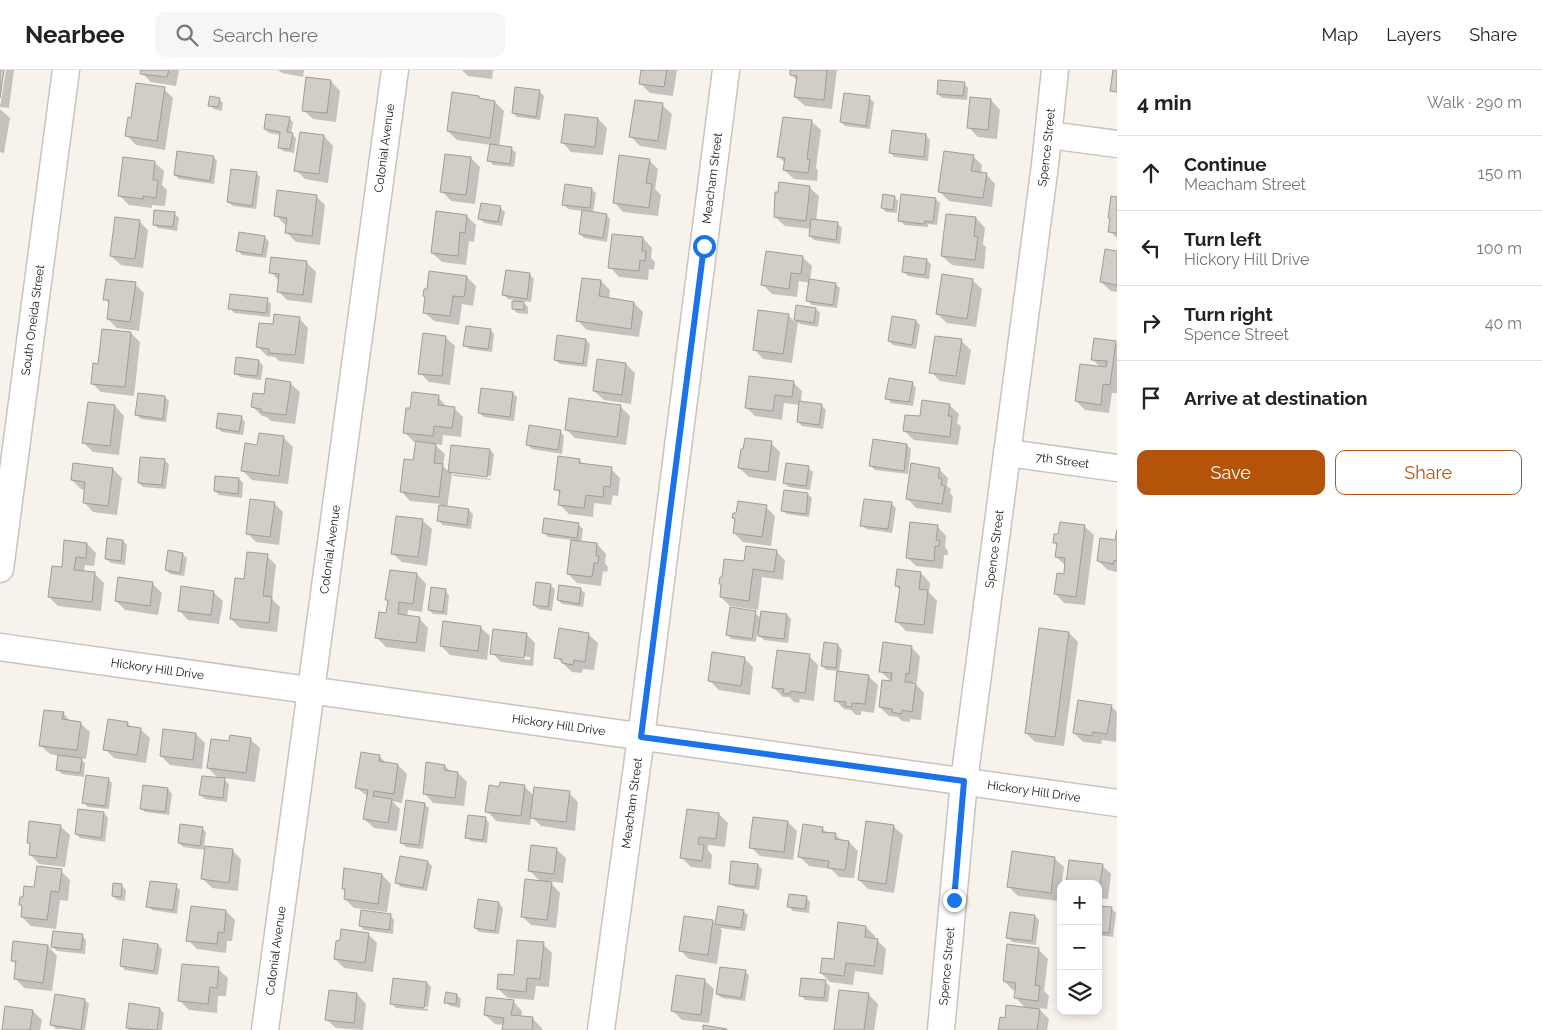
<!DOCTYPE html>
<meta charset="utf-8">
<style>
:root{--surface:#fff;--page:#f6f6f6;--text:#222;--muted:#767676;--line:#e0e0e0;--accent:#b45309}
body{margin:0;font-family:Raleway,sans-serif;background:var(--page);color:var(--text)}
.controls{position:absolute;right:15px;bottom:15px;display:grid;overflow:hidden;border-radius:10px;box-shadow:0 2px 8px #0003}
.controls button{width:45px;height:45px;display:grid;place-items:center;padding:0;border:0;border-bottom:1px solid var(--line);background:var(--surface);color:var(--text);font:25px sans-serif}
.stop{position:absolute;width:15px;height:15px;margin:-11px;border:4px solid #1a73e8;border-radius:50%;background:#fff}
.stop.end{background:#1a73e8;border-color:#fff;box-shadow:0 1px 5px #0008}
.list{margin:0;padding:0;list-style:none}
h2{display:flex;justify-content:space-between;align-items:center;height:65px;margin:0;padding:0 20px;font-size:21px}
h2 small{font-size:16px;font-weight:400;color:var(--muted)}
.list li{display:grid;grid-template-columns:32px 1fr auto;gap:15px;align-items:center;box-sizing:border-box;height:75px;padding:0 20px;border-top:1px solid var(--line)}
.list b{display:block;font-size:19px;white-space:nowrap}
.list p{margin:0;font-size:16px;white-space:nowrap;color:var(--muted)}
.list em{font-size:16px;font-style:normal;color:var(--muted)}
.actions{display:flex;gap:10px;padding:15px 20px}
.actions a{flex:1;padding:11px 0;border:1px solid var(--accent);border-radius:10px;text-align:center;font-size:18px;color:var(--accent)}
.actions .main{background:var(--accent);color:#fff}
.icon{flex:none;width:28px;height:28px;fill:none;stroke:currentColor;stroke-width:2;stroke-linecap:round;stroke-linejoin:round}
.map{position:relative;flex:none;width:1117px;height:960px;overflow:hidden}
header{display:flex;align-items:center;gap:30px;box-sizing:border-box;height:70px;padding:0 25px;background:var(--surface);border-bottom:1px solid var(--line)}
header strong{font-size:24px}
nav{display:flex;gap:28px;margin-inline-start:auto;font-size:18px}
.search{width:350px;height:45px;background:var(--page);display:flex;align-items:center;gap:12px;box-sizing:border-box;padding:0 18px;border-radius:10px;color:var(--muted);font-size:19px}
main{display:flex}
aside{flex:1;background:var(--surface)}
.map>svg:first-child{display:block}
.shadow{fill:#0003;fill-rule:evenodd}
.building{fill:#d2cdc7;stroke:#a19c96}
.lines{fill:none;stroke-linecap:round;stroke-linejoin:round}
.minor-casing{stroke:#c8c3be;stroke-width:29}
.minor{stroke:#fff;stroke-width:26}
.route{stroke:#1a73e8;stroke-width:6}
.labels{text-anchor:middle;stroke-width:4;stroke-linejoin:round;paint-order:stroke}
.street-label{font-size:12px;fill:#1a1816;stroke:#fff}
</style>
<header>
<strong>Nearbee</strong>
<div class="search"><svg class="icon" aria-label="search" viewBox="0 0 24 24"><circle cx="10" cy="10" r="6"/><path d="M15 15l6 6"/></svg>Search here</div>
<nav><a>Map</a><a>Layers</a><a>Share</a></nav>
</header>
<main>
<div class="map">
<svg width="1117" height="960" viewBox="0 0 1117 960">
<rect width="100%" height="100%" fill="#f7f2ec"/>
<path class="shadow" d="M 6,0 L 14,0 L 9,38 L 0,37 Z
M 142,0 L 179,0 L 176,16 L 151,12 L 142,3 Z
M 278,0 L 304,0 L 303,7 L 282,3 Z
M 462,0 L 493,0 L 492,9 L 468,6 Z
M 642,0 L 677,0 L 673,26 L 650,23 L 640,13 Z
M 791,0 L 837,0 L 832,39 L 805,36 L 795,27 L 797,11 L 791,4 Z
M 331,11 L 340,21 L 336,52 L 313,49 L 303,40 Z
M 964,13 L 968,18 L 967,30 L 942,28 L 938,24 Z
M 164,19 L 173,28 L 165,80 L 136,75 L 127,66 L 132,49 Z
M 539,21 L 544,26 L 540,50 L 517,47 L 513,43 Z
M 478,27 L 481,30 L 495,32 L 504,41 L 499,77 L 511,78 L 516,83 L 514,97 L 493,95 L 489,90 L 491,75 L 457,70 L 448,61 Z
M 869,28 L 874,32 L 870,59 L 845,56 L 841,52 Z
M 219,29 L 223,33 L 222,41 L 214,39 L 210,35 Z
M 991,30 L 1000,40 L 997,69 L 978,67 L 968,57 Z
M 662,35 L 672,44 L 666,80 L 640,76 L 631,67 Z
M 0,39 L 10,48 L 4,83 L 0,82 Z
M 289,48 L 293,52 L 291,63 L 296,68 L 294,83 L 283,81 L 279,77 L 281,65 L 269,63 L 265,59 Z
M 598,49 L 607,58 L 603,85 L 571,82 L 562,72 Z
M 811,51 L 821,60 L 816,98 L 818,100 L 817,111 L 794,109 L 784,100 L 785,93 L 779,87 Z
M 301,63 L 324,66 L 333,76 L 328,113 L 305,109 L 296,100 Z
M 926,65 L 930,70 L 928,91 L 894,87 L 890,82 Z
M 973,86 L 982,95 L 981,104 L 986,104 L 995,114 L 992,137 L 949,131 L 940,122 Z
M 213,87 L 217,91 L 214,114 L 179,109 L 175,105 Z
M 471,88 L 480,97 L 475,134 L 451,131 L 442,121 Z
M 649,90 L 658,99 L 655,119 L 661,125 L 658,146 L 623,142 L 614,132 Z
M 154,92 L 164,101 L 162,115 L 167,120 L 165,136 L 152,135 L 152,138 L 129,135 L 120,126 Z
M 256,103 L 260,107 L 256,139 L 233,136 L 228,132 Z
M 809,117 L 819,126 L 816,151 L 838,154 L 842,158 L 840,174 L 814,170 L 810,166 L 811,159 L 785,156 L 775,147 Z
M 591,119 L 596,123 L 593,143 L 606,145 L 610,149 L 607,172 L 584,168 L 580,164 L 583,141 L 568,139 L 564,135 Z
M 316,126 L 325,135 L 320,175 L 296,172 L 286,162 L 287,155 L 285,155 L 276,145 Z
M 894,127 L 898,131 L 897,143 L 886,142 L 882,138 Z
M 1117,128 L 1117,168 L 1110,161 Z
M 935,129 L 940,133 L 937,155 L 928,154 L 928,157 L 904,155 L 900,150 Z
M 500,138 L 505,142 L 502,156 L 484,153 L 480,148 Z
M 174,143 L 179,148 L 177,161 L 158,158 L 154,154 Z
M 947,145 L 976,148 L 985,158 L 983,174 L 986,177 L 984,199 L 952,195 L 942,186 Z
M 467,146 L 476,155 L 474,172 L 469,171 L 466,195 L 442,192 L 432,183 Z
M 139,151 L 148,160 L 143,198 L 121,195 L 111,186 Z
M 265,167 L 269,172 L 266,188 L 242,185 L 238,181 Z
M 643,168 L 652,178 L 651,188 L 655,192 L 654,200 L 649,199 L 648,210 L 619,207 L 610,197 Z
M 1117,182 L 1117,222 L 1111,221 L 1101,212 Z
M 802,187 L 812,196 L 810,211 L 835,214 L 840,218 L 837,238 L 812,235 L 807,230 L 810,213 L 799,211 L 797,227 L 772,224 L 763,215 Z
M 926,190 L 931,194 L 929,209 L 908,206 L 904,202 Z
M 307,193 L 316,202 L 312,233 L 287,230 L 278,221 L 279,211 L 271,202 Z
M 530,205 L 534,209 L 531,232 L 522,231 L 528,237 L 528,244 L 517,243 L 513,239 L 514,230 L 508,229 L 503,224 Z
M 467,207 L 476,216 L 473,236 L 462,234 L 459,255 L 434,251 L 424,242 L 428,220 Z
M 972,210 L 982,219 L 976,257 L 947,253 L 937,244 Z
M 601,211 L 610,220 L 609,229 L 634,233 L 643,242 L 639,267 L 587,260 L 578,251 Z
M 135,214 L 144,223 L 139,261 L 117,258 L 108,249 L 110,234 L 105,229 Z
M 267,230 L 271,234 L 270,247 L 234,243 L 230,238 Z
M 797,236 L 816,239 L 820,243 L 818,257 L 800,254 L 798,252 L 792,293 L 763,289 L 754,279 L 788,245 L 795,252 Z
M 299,248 L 308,258 L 304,294 L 279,291 L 275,287 L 267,286 L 258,277 L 274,256 Z
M 916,251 L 920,255 L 916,279 L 893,275 L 889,271 Z
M 490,260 L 494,264 L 492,282 L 469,279 L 465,275 Z
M 131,263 L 140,272 L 134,326 L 101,322 L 92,313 L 99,295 Z
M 445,267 L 455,276 L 450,315 L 429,312 L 420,303 Z
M 586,270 L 590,274 L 587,297 L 560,294 L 555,290 Z
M 961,271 L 971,280 L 965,315 L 940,311 L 931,302 Z
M 1115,272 L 1117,274 L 1117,323 L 1112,323 L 1109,343 L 1085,340 L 1076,331 L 1100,297 L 1092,289 Z
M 259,291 L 263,296 L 261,310 L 240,307 L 235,303 Z
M 626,294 L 635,303 L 631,334 L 604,330 L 594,321 Z
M 793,312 L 802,321 L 801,333 L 821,335 L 826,340 L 823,359 L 802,356 L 798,352 L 800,335 L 784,333 L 782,350 L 755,346 L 746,337 Z
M 290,313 L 300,322 L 295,354 L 271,351 L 267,347 L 262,346 L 253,337 L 265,326 Z
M 912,313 L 916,318 L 913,336 L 891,333 L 887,328 Z
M 513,323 L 517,327 L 514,351 L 484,347 L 479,343 Z
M 165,327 L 169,331 L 166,352 L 141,349 L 136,344 Z
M 438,327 L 447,337 L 454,338 L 463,347 L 461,367 L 443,365 L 442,375 L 434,374 L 445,384 L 443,396 L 449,402 L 490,380 L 494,384 L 491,406 L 452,402 L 452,404 L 491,409 L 491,410 L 454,406 L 452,404 L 447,438 L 468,440 L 473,444 L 471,459 L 443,455 L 439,451 L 440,434 L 410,431 L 401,421 L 414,392 L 417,372 L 414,372 L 405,363 L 411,340 Z
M 949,335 L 959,344 L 957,353 L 961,356 L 958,375 L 914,370 L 904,361 Z
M 115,336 L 124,346 L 119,385 L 93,382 L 84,373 Z
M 620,336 L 630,346 L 626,375 L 575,368 L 566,359 Z
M 241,347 L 245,352 L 243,365 L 222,362 L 218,358 Z
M 560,361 L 564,366 L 562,384 L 532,379 L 527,375 Z
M 283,367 L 293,377 L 288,414 L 252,410 L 243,401 L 258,376 Z
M 771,373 L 780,382 L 776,411 L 749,407 L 739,398 Z
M 907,375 L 911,379 L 908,404 L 875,400 L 871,396 Z
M 164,390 L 169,394 L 166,419 L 143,417 L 139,413 Z
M 579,390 L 585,395 L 611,399 L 620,408 L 618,426 L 613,425 L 611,435 L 594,433 L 593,447 L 569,444 L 560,435 L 561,425 L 556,419 Z
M 74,394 L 113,399 L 122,408 L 117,445 L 93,442 L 84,432 L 86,420 L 81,419 L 72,410 Z
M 808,398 L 813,402 L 810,420 L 789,417 L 785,413 Z
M 939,399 L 948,408 L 947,416 L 951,419 L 950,423 L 953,426 L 951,443 L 916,438 L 907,428 Z
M 239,409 L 243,413 L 242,428 L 219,425 L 215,421 Z
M 807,424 L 812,428 L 809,447 L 787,444 L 782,440 Z
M 274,433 L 283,442 L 279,475 L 256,472 L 247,463 Z
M 891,433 L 896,438 L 892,463 L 866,459 L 861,455 Z
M 766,437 L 775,446 L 771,476 L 743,472 L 734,463 L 736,451 L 733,448 Z
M 422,450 L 432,459 L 427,496 L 402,492 L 392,483 Z
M 578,454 L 583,459 L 581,472 L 597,474 L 606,484 L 605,493 L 608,497 L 607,502 L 603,501 L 601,516 L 577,513 L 568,504 L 572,470 L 548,467 L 544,463 Z
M 937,456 L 946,466 L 945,477 L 948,481 L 948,485 L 944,485 L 943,499 L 916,496 L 907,487 Z
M 1084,456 L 1094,465 L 1085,535 L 1064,533 L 1055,523 L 1065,506 L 1066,496 L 1056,487 L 1058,476 L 1054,472 Z
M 1117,468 L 1117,502 L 1108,500 L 1098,491 L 1116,472 Z
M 123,471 L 127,475 L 125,495 L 111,493 L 106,489 Z
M 87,474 L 96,483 L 94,496 L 85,495 L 84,502 L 95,504 L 104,513 L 101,541 L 58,536 L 49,527 L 63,498 Z
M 776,481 L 785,490 L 783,510 L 762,507 L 758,540 L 730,536 L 721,527 L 722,516 L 720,513 L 745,493 Z
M 182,484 L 187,488 L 184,506 L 170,504 L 166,500 Z
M 267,486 L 276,495 L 272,529 L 280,537 L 277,562 L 240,558 L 231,549 Z
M 921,503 L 930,513 L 929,522 L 937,531 L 933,564 L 906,561 L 896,551 L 900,520 L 896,516 Z
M 417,504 L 426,514 L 422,542 L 408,540 L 407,547 L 419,548 L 428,558 L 425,582 L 386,577 L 376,567 L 387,545 L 389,532 L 387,530 Z
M 152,513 L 162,523 L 158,545 L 125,540 L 116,531 Z
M 550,515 L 555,519 L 552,541 L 538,539 L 534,535 Z
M 580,519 L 585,523 L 583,537 L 562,534 L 558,530 Z
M 445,520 L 449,525 L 447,545 L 433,544 L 429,540 Z
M 213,522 L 223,531 L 219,554 L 188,550 L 179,540 Z
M 755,543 L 761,548 L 787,545 L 791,549 L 788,573 L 764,570 L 757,564 L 756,572 L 731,569 L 727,564 Z
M 480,557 L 490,566 L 487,590 L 450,585 L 441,576 Z
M 1069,563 L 1078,572 L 1064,676 L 1035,672 L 1026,663 Z
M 526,564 L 535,573 L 533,596 L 501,592 L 492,583 ZM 500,583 L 530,587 L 530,590 L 500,586 Z
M 588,564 L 598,573 L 594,600 L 583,599 L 582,603 L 572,602 L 556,587 Z
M 838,575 L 842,580 L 839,602 L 868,606 L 878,615 L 874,643 L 861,641 L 861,645 L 856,645 L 851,640 L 844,639 L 835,630 L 839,601 L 826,600 L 822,596 Z
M 911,577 L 920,586 L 917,612 L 913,611 L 924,623 L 921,650 L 910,649 L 910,652 L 902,651 L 898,647 L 889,646 L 880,637 L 892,612 L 880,601 Z
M 809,586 L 818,595 L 814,631 L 800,629 L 799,633 L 794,632 L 789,627 L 783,627 L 773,617 Z
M 744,588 L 753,597 L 750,625 L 719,620 L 710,611 Z
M 1111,636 L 1117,642 L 1116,672 L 1102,670 L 1101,674 L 1083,672 L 1074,663 Z
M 63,643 L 71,652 L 80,653 L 90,662 L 86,689 L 80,688 L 85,693 L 84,707 L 62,704 L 58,700 L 59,686 L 50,684 L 40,675 Z
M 127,653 L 133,658 L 140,659 L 150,668 L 146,693 L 114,688 L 105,679 Z
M 196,664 L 205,673 L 202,699 L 170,695 L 161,686 Z
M 250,669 L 260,678 L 255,712 L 223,708 L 229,714 L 227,732 L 205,729 L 201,725 L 219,709 L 208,698 L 230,673 Z
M 379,686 L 387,694 L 398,695 L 407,704 L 402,733 L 392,731 L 400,739 L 397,761 L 374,758 L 364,749 L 368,727 L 356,717 Z
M 445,696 L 451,702 L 458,703 L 467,712 L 464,736 L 433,733 L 424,723 Z
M 108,709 L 112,713 L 109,739 L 88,737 L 84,733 Z
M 524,716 L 534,726 L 569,723 L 578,732 L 575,761 L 541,756 L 531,746 L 530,755 L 496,751 L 487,741 L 501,718 Z
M 168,719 L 172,724 L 169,745 L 145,742 L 141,738 Z
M 424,734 L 429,738 L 423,779 L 406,777 L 402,773 Z
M 79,740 L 104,743 L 108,748 L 105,772 L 80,768 L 76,764 Z
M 688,740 L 719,744 L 728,753 L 725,777 L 708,775 L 708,780 L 712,785 L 711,799 L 691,797 L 682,788 Z
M 485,748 L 489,753 L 487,773 L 471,771 L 467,767 Z
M 788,752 L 797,761 L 793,790 L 760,786 L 751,777 Z
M 60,756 L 70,765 L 65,797 L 39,794 L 30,784 L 31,776 L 28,772 Z
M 893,756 L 903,765 L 894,823 L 868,819 L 859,810 Z
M 202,758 L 206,762 L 204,777 L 232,780 L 241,789 L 238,821 L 212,818 L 203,809 L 206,780 L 183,777 L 179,773 Z
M 822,758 L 828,764 L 835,764 L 842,771 L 849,772 L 858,781 L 854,808 L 839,807 L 831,799 L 809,796 L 800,787 Z
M 556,779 L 566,788 L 563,813 L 549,811 L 560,823 L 556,858 L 531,855 L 522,846 L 541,812 L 530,801 Z
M 1054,788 L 1064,797 L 1059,831 L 1018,826 L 1009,817 Z
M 428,792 L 432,796 L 427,821 L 401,817 L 397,813 Z
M 758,795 L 762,799 L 759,820 L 735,817 L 730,813 Z
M 1102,795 L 1111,804 L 1108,829 L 1099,828 L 1098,832 L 1098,814 Z
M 61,801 L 70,810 L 68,831 L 60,830 L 56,859 L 31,856 L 22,847 L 23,837 L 20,834 L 35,819 Z
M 382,805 L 391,814 L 387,842 L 354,838 L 345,829 L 346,822 L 343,818 Z
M 122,816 L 126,820 L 125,831 L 117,830 L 113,826 Z
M 176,816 L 180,820 L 177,844 L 152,840 L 148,836 Z
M 806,827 L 810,832 L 809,843 L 793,841 L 789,837 Z
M 479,830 L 499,833 L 503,838 L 499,864 L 479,862 L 475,858 Z
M 1098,837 L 1112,839 L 1116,843 L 1113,867 L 1098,865 Z
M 719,838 L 743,841 L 748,845 L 745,861 L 720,858 L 722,860 L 717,894 L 689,889 L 680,880 L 713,851 L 716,855 Z
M 226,841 L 235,850 L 232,871 L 227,871 L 226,883 L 197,879 L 188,870 Z
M 390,845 L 394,850 L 393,864 L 364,860 L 360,856 Z
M 1035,846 L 1039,850 L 1036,875 L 1012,872 L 1008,868 Z
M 866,857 L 875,866 L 875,870 L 877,870 L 886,879 L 883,905 L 855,901 L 853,915 L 830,912 L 821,903 L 835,891 Z
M 368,864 L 377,873 L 373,902 L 344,898 L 335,889 Z
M 82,866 L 86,870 L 85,884 L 57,881 L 52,876 Z
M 543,874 L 552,883 L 549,917 L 536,916 L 534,930 L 508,928 L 498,919 L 515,906 Z
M 158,875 L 162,879 L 158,905 L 125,900 L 121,896 Z
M 48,876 L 57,886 L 52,921 L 24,918 L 15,908 L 17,895 L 12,890 Z
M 1039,880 L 1048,889 L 1044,921 L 1049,926 L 1047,939 L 1038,938 L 1049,949 L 1047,960 L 1000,960 L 1006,949 L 1026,939 L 1015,927 L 1016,920 L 1013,920 L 1004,911 Z
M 218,899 L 228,908 L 226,926 L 218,926 L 217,943 L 189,940 L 180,931 Z
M 745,901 L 749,906 L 745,931 L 722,928 L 717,924 Z
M 704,910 L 714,919 L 709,953 L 682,950 L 673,941 Z
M 825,912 L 830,916 L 828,932 L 805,930 L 801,925 Z
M 427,913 L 431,917 L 428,937 L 394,933 L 394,935 L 428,939 L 428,941 L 396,938 L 391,933 Z
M 330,921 L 357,924 L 366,934 L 363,960 L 336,958 L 326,949 Z
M 457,925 L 461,929 L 460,938 L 450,936 L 446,932 Z
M 869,925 L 878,934 L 874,960 L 835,960 Z
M 85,930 L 89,934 L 85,960 L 56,959 L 52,955 Z
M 513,931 L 522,941 L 521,947 L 533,949 L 542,958 L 542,960 L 504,960 L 504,955 L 495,954 L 485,945 Z
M 160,939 L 164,943 L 162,960 L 129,960 L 127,958 Z
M 33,941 L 42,950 L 40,960 L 3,960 Z"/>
<path class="building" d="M 0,0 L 4,0 L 0,28 Z
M 141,0 L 169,0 L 167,7 L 140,4 Z
M 641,0 L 667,0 L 664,17 L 639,14 Z
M 790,0 L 827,0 L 824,30 L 794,27 L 797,6 L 790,5 Z
M 1113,0 L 1117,0 L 1117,22 L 1110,21 Z
M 306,7 L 331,10 L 327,43 L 302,41 Z
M 938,10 L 965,12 L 963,26 L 937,24 Z
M 136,13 L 165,17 L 157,71 L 125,66 L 128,47 L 131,48 Z
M 515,17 L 540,20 L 536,47 L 512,43 Z
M 452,22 L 479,26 L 479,28 L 495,31 L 490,68 L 447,61 Z
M 844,23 L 870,26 L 866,56 L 840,52 Z
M 210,26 L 220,28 L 218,37 L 208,36 Z
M 970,27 L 991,29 L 988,60 L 967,58 Z
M 635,30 L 663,33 L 658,71 L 629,67 Z
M 266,44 L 290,47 L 287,62 L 293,63 L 290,79 L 278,78 L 280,62 L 264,59 Z
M 565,44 L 598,48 L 595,77 L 561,73 Z
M 783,47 L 812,50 L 807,89 L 810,90 L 808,103 L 783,100 L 785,88 L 777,87 Z
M 892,60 L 926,64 L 924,87 L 889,83 Z
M 300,62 L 324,65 L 319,104 L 294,101 Z
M 490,74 L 512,77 L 510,94 L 487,91 Z
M 177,81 L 214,86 L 210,111 L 174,105 Z
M 944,81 L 974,85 L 971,101 L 987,103 L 983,128 L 938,122 Z
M 445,84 L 471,87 L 466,125 L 440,122 Z
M 619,85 L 650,89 L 646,113 L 652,114 L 649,138 L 613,133 Z
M 123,87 L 155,91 L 153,110 L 158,110 L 156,128 L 143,126 L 143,129 L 118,126 Z
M 231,99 L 257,102 L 252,136 L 227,132 Z
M 779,112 L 810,116 L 806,151 L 774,147 L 775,122 L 778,122 Z
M 565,114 L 592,118 L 590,138 L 562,135 Z
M 277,120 L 317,125 L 312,166 L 285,163 L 287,148 L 274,146 Z
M 883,124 L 895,126 L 893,140 L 881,138 Z
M 901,124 L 936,128 L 933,152 L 925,151 L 924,154 L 898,151 Z
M 1111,126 L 1117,127 L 1117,163 L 1108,162 L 1110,148 L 1108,148 Z
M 481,133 L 501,136 L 498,152 L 478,149 Z
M 154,140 L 175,142 L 173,157 L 153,155 Z
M 582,140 L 607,144 L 603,168 L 579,164 Z
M 436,141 L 467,145 L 465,163 L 460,162 L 458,186 L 431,183 Z
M 946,144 L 976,147 L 974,166 L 978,167 L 975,190 L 941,186 Z
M 115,147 L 140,150 L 135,189 L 110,186 Z
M 811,149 L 838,152 L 836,170 L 809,166 Z
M 239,162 L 265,166 L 262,185 L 236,181 Z
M 612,164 L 643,167 L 642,181 L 646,181 L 645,191 L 640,190 L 639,201 L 608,198 Z
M 1105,179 L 1117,181 L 1117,215 L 1100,212 Z
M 766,181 L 803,186 L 801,204 L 791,203 L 789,219 L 761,215 Z
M 904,186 L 927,189 L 925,205 L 902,202 Z
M 271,187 L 307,191 L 303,225 L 277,222 L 279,204 L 269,203 Z
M 506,200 L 530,203 L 527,229 L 502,225 Z
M 429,201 L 467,206 L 464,227 L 453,226 L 450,246 L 423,243 L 425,227 L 423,226 L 424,219 L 427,219 Z
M 942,204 L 973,209 L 967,249 L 936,244 Z
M 582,208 L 601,210 L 599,226 L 634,232 L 631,259 L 576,251 Z
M 106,209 L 136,212 L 130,252 L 107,249 L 109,230 L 103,230 Z
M 809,209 L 836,213 L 833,235 L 806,231 Z
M 230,224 L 268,228 L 266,243 L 228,239 Z
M 512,231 L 524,232 L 524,240 L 512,239 Z
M 796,235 L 816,238 L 814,253 L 794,250 Z
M 758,240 L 789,244 L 783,284 L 753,280 Z
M 274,244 L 300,247 L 295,285 L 269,283 L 269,279 L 256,277 L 259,253 L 273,254 Z
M 892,246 L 916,250 L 912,275 L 888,271 Z
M 466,256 L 491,259 L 488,279 L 463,276 Z
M 102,259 L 131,262 L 125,317 L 91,314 L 93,293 L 98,294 Z
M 423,263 L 446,266 L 442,306 L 418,304 Z
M 557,265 L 586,269 L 583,294 L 554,290 Z
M 935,266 L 962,269 L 956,306 L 929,303 Z
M 1094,268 L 1116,271 L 1110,315 L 1103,314 L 1101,335 L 1075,331 L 1080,294 L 1106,297 L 1107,291 L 1091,290 Z
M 236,287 L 259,290 L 257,306 L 234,304 Z
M 597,289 L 626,293 L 622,325 L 593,321 Z
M 749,306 L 794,311 L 792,327 L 775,325 L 773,341 L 745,338 Z
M 266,308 L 291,312 L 286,345 L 261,342 L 261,339 L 251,337 L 253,323 L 264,324 Z
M 889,308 L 913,312 L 909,332 L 885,329 Z
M 481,318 L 513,322 L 510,347 L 478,343 Z
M 412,322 L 439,325 L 438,335 L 455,337 L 452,358 L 434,356 L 433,366 L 403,363 L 406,338 L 410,338 Z
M 138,323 L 165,326 L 163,349 L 135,345 Z
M 569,328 L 621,335 L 617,367 L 565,360 Z
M 922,330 L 950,334 L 948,346 L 952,346 L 950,367 L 903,361 L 905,345 L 920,346 Z
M 799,331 L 822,334 L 819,355 L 797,352 Z
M 88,332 L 115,335 L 110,376 L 82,373 Z
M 218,343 L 242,346 L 239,362 L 216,358 Z
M 529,355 L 561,360 L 558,380 L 526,375 Z
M 259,363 L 284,366 L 279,406 L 241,401 L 245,373 L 257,375 Z
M 745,368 L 772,371 L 768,402 L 738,398 L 741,379 L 743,379 Z
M 873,369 L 907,374 L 904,401 L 869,396 Z
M 416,371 L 436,374 L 434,393 L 443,394 L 439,427 L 400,422 L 404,389 L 413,390 Z
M 451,375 L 490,379 L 487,407 L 448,402 Z
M 558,386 L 580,389 L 579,393 L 612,397 L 610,417 L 604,416 L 603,427 L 586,425 L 584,438 L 558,435 L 560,420 L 554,420 Z
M 140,387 L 165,389 L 162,415 L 138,413 Z
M 73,393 L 113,398 L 108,436 L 83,433 L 85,412 L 71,410 Z
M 786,393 L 809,396 L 806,416 L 783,413 Z
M 911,393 L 940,398 L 938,408 L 942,409 L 941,415 L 945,416 L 942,434 L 906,429 Z
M 215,406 L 239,408 L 238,424 L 214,421 Z
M 784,420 L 808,423 L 806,444 L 781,441 Z
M 250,429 L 275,432 L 270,467 L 246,464 Z
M 864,429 L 892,432 L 888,459 L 860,456 Z
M 738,431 L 767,435 L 762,467 L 733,463 L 735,449 L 732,448 L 733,443 L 736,443 Z
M 439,435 L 469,439 L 467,455 L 437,451 Z
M 396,446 L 423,449 L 418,487 L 391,484 Z
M 544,448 L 579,453 L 577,468 L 542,463 Z
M 910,452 L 938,455 L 936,470 L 940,471 L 939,476 L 935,476 L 934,491 L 906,488 Z
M 1060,452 L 1085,455 L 1076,527 L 1054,524 L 1057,503 L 1064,504 L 1065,488 L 1055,487 L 1057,473 L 1053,473 L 1054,464 L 1058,464 Z
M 1117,460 L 1117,491 L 1114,490 L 1113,494 L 1097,491 L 1100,468 L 1115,470 Z
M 107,468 L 123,470 L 121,491 L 105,489 Z
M 64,470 L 87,473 L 86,488 L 76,487 L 74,500 L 95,502 L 92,532 L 48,527 L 52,496 L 62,497 Z
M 571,470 L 597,473 L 596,486 L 599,486 L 598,493 L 594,493 L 592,507 L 567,504 Z
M 746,476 L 777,480 L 774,502 L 753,499 L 749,531 L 720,527 L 721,514 L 719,514 L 720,507 L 722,507 L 724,489 L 744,491 Z
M 168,480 L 183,483 L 180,503 L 165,500 Z
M 247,482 L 268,484 L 263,526 L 272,527 L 269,553 L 230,549 L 235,508 L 244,509 Z
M 897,499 L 921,502 L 919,519 L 928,520 L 924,555 L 895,552 L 900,517 L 895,516 Z
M 390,500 L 417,503 L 413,534 L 399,532 L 398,544 L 420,547 L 416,573 L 375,568 L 379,542 L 386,543 L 388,530 L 385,530 Z
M 118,507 L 153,512 L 150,536 L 115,531 Z
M 536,512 L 551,514 L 548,537 L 533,535 Z
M 559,515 L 581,518 L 579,534 L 557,530 Z
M 181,516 L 214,521 L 211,545 L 178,541 Z
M 431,517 L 446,519 L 443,542 L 428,540 Z
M 730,537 L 756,541 L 752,569 L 726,565 Z
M 761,541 L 787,544 L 784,569 L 758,566 Z
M 443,551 L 481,556 L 478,581 L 440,576 Z
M 559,558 L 589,563 L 585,592 L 574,590 L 573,595 L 562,593 L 562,589 L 554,588 Z
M 1039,558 L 1069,562 L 1055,667 L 1025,663 Z
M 493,559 L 527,563 L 524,588 L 490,584 Z
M 824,572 L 838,574 L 836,598 L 821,596 Z
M 883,572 L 912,576 L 909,604 L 906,603 L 905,612 L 916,613 L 912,642 L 902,640 L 901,644 L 892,642 L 892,639 L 879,637 L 882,610 L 891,611 L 892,603 L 879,602 Z
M 777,580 L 810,584 L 805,623 L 791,621 L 790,624 L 783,623 L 784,619 L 772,618 Z
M 712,582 L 745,587 L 741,616 L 708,611 Z
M 837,601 L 869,605 L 865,634 L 852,633 L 852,637 L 845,636 L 846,632 L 834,631 Z
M 1078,630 L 1112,635 L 1107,664 L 1093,662 L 1092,666 L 1073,663 Z
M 44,640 L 64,642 L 62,649 L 81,652 L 77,680 L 39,676 Z
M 108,649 L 128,652 L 127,656 L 141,658 L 137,685 L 103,680 Z
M 163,659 L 196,663 L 193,690 L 160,686 Z
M 230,665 L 251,668 L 246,703 L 207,698 L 211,669 L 229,671 Z
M 361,682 L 380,685 L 379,691 L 398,694 L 394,724 L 374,721 L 373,726 L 392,729 L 388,753 L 363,749 L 368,720 L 355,718 Z
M 58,685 L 82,688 L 80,703 L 56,700 Z
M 426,692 L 445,695 L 444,700 L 458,702 L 455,728 L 423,724 Z
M 86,705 L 109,708 L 105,736 L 82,733 Z
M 202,706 L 225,708 L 223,728 L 199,725 Z
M 500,712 L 525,715 L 521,746 L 485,742 L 489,715 L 499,717 Z
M 143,715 L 168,718 L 165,742 L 140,739 Z
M 534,717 L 570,721 L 566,752 L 530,748 Z
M 406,730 L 425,733 L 419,775 L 400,773 Z
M 78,739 L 104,742 L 101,768 L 75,764 Z
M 687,739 L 719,743 L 716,769 L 699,767 L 698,774 L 704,775 L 702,791 L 680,788 Z
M 468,745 L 486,747 L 483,770 L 465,768 Z
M 753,747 L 788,751 L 784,782 L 749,778 Z
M 29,751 L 61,755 L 56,788 L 29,785 L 30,773 L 27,773 Z
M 866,751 L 894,755 L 886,814 L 858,810 Z
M 180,754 L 203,757 L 200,776 L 178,773 Z
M 803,754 L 823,757 L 822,762 L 836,763 L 835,769 L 849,771 L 845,800 L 828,798 L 829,791 L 798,787 Z
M 531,775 L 557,778 L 554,804 L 528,801 Z
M 205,776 L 233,779 L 229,813 L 201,809 Z
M 1012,781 L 1055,787 L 1051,823 L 1007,817 Z
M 400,786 L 428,791 L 423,818 L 395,813 Z
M 1069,790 L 1103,794 L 1099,821 L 1098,814 L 1066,814 Z
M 731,791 L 758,794 L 755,817 L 729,814 Z
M 37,796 L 62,799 L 59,822 L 51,821 L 47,850 L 21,847 L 22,835 L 19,835 L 20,827 L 23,827 L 24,816 L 34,817 Z
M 344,798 L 382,804 L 378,834 L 344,829 L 345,819 L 342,819 Z
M 525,809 L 552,812 L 547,850 L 521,847 Z
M 150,811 L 177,814 L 173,840 L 146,837 Z
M 113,813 L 122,814 L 121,827 L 112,826 Z
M 789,824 L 807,826 L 805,839 L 787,837 Z
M 478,829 L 499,832 L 495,861 L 474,858 Z
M 191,836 L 226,840 L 224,863 L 218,862 L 217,874 L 186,871 Z
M 718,836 L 744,840 L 741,858 L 715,854 Z
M 1098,836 L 1112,837 L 1109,863 L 1098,862 Z
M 361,840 L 391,844 L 389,860 L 359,856 Z
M 1010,842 L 1035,845 L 1032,871 L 1006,868 Z
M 684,846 L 713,850 L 708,885 L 679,881 Z
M 838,852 L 866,856 L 865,867 L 878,869 L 874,896 L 846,893 L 844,906 L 820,903 L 822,888 L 834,889 Z
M 341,859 L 369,863 L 365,893 L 334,889 L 336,871 L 340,870 Z
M 53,861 L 83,864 L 81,880 L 51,877 Z
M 123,869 L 158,874 L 154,901 L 120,896 Z
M 517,870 L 544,872 L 540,909 L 527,908 L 526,922 L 497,919 L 498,904 L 514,905 Z
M 13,871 L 48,875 L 43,913 L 14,909 L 16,891 L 11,891 Z
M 1007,874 L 1039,878 L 1035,915 L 1040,916 L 1038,931 L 1014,928 L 1016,913 L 1003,911 Z
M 182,894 L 219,897 L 217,918 L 210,917 L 208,934 L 178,931 Z
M 720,897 L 746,900 L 741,928 L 716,924 Z
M 676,905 L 705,909 L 701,945 L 671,941 Z
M 393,908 L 427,912 L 424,938 L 390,934 Z
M 801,908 L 826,910 L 824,928 L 799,926 Z
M 329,920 L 357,923 L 354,953 L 325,950 Z
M 839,920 L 869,923 L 864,960 L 834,960 Z
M 446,922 L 457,924 L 456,934 L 444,933 Z
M 55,924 L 85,929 L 81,960 L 50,955 Z
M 486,927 L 514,930 L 511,945 L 533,947 L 532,960 L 502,960 L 504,948 L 484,945 Z
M 129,933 L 160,938 L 157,960 L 126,958 Z
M 1006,935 L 1040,939 L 1037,960 L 998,960 L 1000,947 L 1005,948 Z
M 5,936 L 33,940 L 30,960 L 2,960 Z
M 703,955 L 727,959 L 727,960 L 703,960 Z"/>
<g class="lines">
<g class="minor-casing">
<g id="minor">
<path d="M 1049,65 L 1117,74"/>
<path id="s1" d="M 1007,383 L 1117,398"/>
<path id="s2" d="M 0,499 L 66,0"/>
<path id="s3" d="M 0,577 L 1117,733"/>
<path id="s4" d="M 265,960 L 395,0"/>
<path id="s5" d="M 601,960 L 641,667 L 726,0"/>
<path id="s6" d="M 941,960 L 964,711 L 1045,95 L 1055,0"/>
</g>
</g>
<use href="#minor" class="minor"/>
</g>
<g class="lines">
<path class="route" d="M 704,176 L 641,667 L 964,711 L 954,830"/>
</g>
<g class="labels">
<g class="street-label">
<text dy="4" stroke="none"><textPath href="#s6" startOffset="889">Spence Street</textPath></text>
<text dy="4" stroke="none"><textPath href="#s4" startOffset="890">Colonial Avenue</textPath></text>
<text dy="4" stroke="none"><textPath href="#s5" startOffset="859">Meacham Street</textPath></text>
<text dy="4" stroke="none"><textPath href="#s2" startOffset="251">South Oneida Street</textPath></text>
<text dy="4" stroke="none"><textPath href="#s1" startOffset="56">7th Street</textPath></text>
<text dy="4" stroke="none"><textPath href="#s4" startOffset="485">Colonial Avenue</textPath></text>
<text dy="4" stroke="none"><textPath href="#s6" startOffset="484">Spence Street</textPath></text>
<text dy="4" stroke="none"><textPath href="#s3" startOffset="159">Hickory Hill Drive</textPath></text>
<text dy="4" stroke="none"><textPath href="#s3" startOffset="564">Hickory Hill Drive</textPath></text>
<text dy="4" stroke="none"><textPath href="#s3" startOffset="1044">Hickory Hill Drive</textPath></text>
<text dy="4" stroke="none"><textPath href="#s5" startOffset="229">Meacham Street</textPath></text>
<text dy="4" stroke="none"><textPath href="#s4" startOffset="80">Colonial Avenue</textPath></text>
<text dy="4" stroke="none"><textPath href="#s6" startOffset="64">Spence Street</textPath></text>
</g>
</g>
</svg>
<div class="controls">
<button>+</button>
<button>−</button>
<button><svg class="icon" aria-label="layers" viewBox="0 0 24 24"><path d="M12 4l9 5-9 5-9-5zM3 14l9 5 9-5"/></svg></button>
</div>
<div class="stop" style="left:704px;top:176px"></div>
<div class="stop end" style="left:954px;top:830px"></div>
</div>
<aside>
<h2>4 min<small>Walk · 290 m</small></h2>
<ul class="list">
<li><svg class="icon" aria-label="ahead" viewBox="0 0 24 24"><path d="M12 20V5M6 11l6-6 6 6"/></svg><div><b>Continue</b><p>Meacham Street</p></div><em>150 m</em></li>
<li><svg class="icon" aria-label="left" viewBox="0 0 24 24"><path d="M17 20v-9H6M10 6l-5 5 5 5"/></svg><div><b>Turn left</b><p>Hickory Hill Drive</p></div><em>100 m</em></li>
<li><svg class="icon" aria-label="right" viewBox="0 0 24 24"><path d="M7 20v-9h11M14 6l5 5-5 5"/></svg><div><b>Turn right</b><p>Spence Street</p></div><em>40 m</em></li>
<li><svg class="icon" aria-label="arrive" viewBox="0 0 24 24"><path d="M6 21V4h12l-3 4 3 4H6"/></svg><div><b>Arrive at destination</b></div></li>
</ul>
<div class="actions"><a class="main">Save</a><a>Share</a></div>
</aside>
</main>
